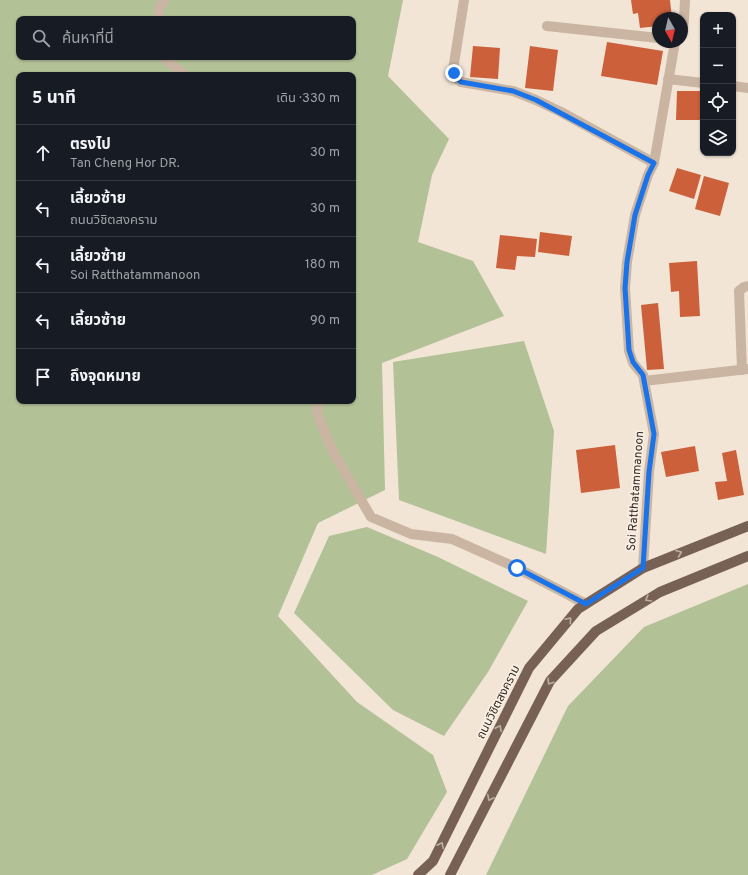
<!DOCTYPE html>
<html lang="th">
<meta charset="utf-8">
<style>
:root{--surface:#171b24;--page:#20242c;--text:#f1f3f6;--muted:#9ea1a6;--line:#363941}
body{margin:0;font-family:Overpass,"Noto Sans Thai",sans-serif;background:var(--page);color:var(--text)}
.controls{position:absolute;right:12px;top:12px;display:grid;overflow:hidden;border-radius:8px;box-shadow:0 1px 3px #0004}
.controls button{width:36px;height:36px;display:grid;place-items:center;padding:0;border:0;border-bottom:1px solid var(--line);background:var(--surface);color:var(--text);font:20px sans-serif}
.compass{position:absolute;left:652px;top:12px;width:36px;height:36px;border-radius:50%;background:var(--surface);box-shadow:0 1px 3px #0004;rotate:172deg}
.stop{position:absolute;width:12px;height:12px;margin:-9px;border:3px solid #1a73e8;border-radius:50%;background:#fff}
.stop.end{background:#1a73e8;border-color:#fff;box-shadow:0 1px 4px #0008}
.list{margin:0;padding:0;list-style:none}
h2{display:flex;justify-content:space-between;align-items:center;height:52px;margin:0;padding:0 16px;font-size:17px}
h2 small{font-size:13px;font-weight:400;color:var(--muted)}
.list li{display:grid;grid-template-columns:26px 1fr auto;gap:12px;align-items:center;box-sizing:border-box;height:56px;padding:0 16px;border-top:1px solid var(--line)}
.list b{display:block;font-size:15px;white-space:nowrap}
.list p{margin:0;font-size:13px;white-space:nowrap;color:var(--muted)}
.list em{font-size:13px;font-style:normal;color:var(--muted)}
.icon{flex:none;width:22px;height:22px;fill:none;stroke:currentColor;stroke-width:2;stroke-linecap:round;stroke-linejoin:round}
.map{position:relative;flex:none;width:748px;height:875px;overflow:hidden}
.search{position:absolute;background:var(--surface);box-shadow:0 1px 3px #0004;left:16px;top:16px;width:340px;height:44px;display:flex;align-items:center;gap:10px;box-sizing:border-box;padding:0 14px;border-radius:8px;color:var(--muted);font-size:15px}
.panel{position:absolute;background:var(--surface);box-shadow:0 1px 3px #0004;left:16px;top:72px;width:340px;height:332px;border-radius:8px}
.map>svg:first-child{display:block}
.green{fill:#b2c196;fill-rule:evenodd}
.building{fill:#cb603b}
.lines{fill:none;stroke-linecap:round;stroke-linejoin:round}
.minor{stroke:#cab5a2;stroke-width:10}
.major{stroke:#776155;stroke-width:10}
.oneway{stroke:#beafa3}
.route{stroke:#1a73e8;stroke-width:5}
.labels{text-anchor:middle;stroke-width:3.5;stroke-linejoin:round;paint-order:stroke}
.street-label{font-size:12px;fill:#342a25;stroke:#f9efe2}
</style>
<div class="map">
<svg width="748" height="875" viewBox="0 0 748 875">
<rect width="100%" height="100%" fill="#f2e5d6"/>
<path class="green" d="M 0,0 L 403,0 L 388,76 L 449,139 L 432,175 L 418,242 L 473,261 L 504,316 L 382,363 L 385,490 L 318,523 L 278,616 L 357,702 L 433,755 L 447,792 L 407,859 L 372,875 L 0,875 ZM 19,19 L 353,19 L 353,57 L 19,57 ZM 19,75 L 353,75 L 353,401 L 19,401 Z
M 524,341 L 554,431 L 546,554 L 399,500 L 393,362 Z
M 367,527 L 438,557 L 528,601 L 488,672 L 444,736 L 393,710 L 294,613 L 329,536 Z
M 748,584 L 748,875 L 486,875 L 568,706 L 644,627 Z"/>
<path class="building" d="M 631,0 L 670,0 L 672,18 L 658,18 L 658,26 L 640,28 L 638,13 L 633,14 Z
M 607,42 L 663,51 L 657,85 L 601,76 Z
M 473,46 L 500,48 L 498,79 L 470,77 Z
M 530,46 L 558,50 L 553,91 L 525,88 Z
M 677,91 L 703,91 L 703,120 L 676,120 Z
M 677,168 L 701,175 L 694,199 L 669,191 Z
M 704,176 L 729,183 L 720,216 L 695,209 Z
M 540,232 L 572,236 L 569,256 L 538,252 Z
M 500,235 L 537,239 L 535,257 L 517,256 L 515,270 L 496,268 Z
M 697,261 L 700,316 L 680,317 L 679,291 L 671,292 L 669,263 Z
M 658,303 L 664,369 L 647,370 L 641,305 Z
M 615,445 L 620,488 L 581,493 L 576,450 Z
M 695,446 L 699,471 L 666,477 L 661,452 Z
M 736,450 L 744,495 L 718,500 L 715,482 L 727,481 L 722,453 Z"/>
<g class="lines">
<path class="minor" d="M 464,0 L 453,70 L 456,78 L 461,82 L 513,91 L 536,100 L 561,112 L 654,163
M 158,19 L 159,8 L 165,0
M 547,26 L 658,38
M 682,32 L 684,20 L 685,0
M 164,57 L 184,75
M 668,79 L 703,83
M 733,86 L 748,88
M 742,370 L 739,291 L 744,287 L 748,286
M 644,381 L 748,369
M 319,401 L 317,413 L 332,450 L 371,517 L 411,534 L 452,539 L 517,568 L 586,604
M 643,568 L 649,472 L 654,434 L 643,375 L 633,363 L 629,351 L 625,288 L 627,262 L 635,215 L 648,175 L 654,163 L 675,42"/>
<path class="major" d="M 418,875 L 433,861 L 529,668 L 578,609 L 643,568 L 748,526
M 450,875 L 550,681 L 596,631 L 660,592 L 748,556"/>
</g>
<defs><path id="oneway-chevron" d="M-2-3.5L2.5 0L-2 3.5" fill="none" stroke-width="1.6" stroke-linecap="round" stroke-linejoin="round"/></defs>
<g class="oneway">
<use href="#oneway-chevron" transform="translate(679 553) rotate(-22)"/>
<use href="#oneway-chevron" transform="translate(648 599) rotate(149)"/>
<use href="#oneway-chevron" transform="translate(569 620) rotate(-50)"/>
<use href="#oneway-chevron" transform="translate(550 682) rotate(123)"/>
<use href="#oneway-chevron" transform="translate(499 728) rotate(-63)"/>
<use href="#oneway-chevron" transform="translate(490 798) rotate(117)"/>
<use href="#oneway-chevron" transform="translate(441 845) rotate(-63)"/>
</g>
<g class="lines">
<path class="route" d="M 454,73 L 456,78 L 461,82 L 513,91 L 536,100 L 654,163 L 648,175 L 635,215 L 627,262 L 625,288 L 629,350 L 633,362 L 643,375 L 654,434 L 649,472 L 643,568 L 586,604 L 517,568"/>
</g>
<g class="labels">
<g class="street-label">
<text transform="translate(635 491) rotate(-86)" y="4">Soi Ratthatammanoon</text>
<text transform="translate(498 702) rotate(-63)" y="4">ถนนวิชิตสงคราม</text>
</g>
</g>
</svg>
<div class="controls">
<button>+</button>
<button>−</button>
<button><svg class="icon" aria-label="locate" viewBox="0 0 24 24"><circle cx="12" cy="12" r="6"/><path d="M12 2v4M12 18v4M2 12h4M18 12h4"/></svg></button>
<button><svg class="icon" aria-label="layers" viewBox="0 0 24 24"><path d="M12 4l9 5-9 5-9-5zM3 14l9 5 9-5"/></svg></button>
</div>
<svg class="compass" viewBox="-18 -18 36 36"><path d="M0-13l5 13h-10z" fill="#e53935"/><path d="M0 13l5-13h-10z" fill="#9ea1a6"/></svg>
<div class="stop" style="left:517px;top:568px"></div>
<div class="stop end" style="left:454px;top:73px"></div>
<div class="search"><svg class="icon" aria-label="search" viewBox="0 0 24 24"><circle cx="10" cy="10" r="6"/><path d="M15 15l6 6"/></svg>ค้นหาที่นี่</div>
<section class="panel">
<h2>5 นาที<small>เดิน · 330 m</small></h2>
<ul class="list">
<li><svg class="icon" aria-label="ahead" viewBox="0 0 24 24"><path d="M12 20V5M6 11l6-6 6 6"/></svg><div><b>ตรงไป</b><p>Tan Cheng Hor DR.</p></div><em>30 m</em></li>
<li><svg class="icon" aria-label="left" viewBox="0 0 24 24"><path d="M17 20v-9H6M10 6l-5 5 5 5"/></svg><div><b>เลี้ยวซ้าย</b><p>ถนนวิชิตสงคราม</p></div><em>30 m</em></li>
<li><svg class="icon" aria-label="left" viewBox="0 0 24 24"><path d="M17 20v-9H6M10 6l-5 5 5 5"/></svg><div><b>เลี้ยวซ้าย</b><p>Soi Ratthatammanoon</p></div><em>180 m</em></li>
<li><svg class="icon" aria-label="left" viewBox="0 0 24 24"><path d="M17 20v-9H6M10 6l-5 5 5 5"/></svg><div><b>เลี้ยวซ้าย</b></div><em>90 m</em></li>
<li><svg class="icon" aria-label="arrive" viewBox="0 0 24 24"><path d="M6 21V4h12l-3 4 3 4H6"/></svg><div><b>ถึงจุดหมาย</b></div></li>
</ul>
</section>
</div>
